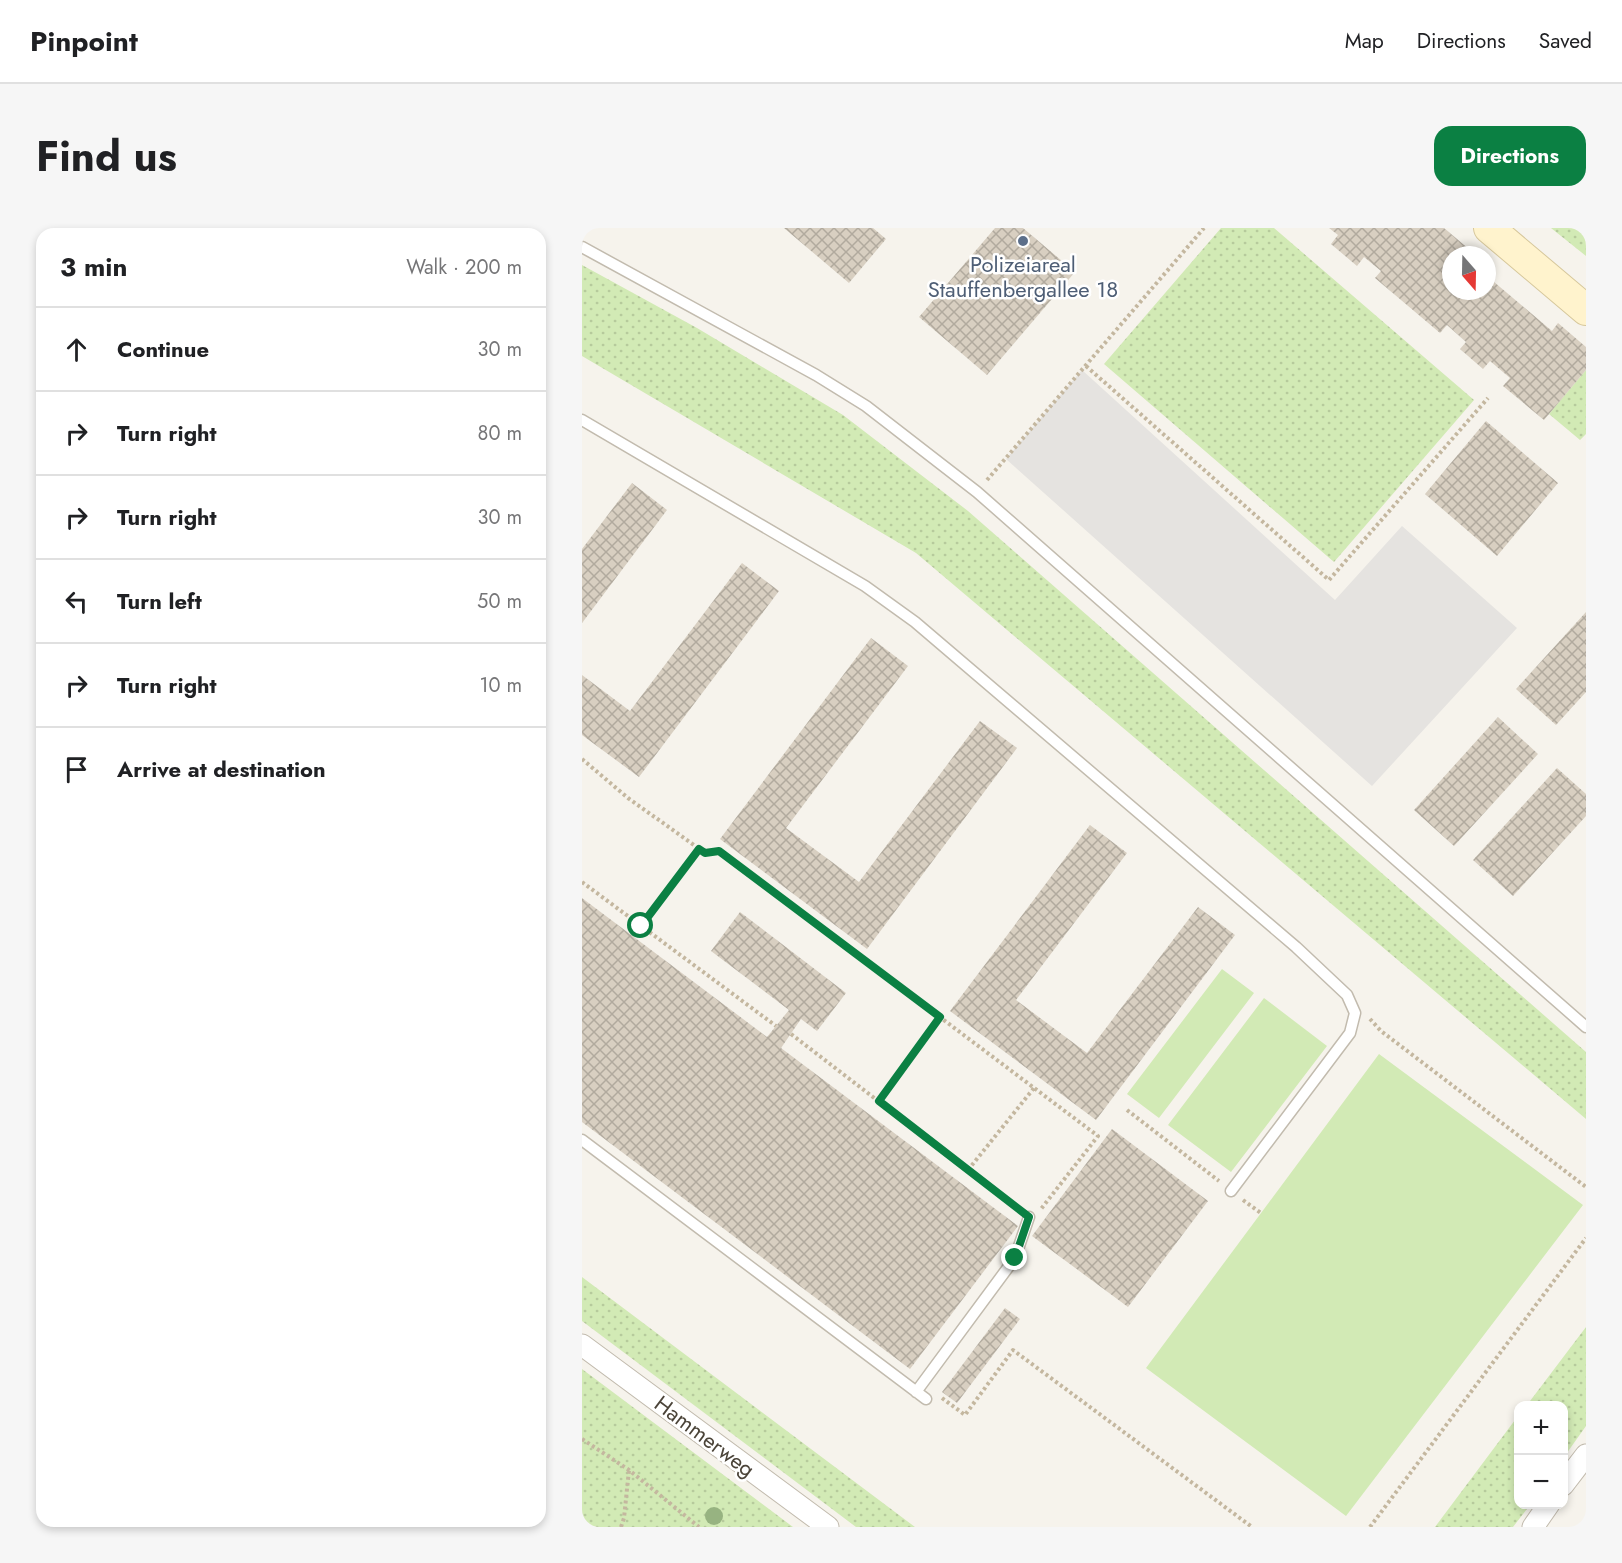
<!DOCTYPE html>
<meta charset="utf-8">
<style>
:root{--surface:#fff;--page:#f6f6f6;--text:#202124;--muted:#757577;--line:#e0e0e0;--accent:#0b8043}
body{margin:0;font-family:Jost,sans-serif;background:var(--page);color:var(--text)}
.controls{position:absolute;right:18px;bottom:18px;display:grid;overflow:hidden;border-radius:12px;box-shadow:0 3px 9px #0003}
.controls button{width:54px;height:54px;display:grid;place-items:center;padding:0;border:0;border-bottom:2px solid var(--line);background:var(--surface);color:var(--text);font:30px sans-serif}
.compass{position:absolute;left:860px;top:18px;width:54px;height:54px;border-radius:50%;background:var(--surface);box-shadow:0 3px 9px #0003;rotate:160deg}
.stop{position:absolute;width:18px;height:18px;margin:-14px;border:4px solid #0b8043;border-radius:50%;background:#fff}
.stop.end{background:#0b8043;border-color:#fff;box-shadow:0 2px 6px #0008}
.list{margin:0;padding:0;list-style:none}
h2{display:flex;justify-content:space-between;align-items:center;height:78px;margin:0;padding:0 24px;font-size:26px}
h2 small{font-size:20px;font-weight:400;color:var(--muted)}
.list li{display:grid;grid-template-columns:39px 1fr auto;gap:18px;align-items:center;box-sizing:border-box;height:84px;padding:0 24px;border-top:2px solid var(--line)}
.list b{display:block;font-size:22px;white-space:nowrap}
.list em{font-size:20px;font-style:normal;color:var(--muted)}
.icon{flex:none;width:33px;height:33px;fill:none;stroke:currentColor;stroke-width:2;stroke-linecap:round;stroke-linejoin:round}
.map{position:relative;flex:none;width:1004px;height:1299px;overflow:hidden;border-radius:18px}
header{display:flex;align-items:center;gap:36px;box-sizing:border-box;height:84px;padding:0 30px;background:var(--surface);border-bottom:2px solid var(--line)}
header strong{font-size:28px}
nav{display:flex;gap:33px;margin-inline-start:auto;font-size:21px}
.intro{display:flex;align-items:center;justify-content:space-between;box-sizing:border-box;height:144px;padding:0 36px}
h1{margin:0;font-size:42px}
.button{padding:15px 27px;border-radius:18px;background:var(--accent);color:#fff;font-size:21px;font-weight:700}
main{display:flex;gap:36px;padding:0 36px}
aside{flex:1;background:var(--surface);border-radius:18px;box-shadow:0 3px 9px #0003}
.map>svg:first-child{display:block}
.grass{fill:url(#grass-dots)}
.garden{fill:#d2eab5}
.parking{fill:#e5e3e0}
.building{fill:url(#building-cross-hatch)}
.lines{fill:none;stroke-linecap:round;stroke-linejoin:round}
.service-casing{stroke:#c2bbae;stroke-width:13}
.minor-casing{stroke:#c2bbae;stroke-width:23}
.secondary-casing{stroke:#d6c79b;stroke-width:32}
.path{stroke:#c4b79f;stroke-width:4;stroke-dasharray:3 3;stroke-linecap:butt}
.service{stroke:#fff;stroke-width:10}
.minor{stroke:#fff;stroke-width:21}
.secondary{stroke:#fff3cd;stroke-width:30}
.tree{fill:#97b381}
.route{stroke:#0b8043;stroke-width:8}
.service-dot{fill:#5c6f8a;stroke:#fff;stroke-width:2}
.labels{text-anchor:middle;stroke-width:5;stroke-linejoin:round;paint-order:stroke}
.service-label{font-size:22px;fill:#4e5e75;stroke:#fff}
.street-label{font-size:22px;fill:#4b4439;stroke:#fff}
</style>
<header>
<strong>Pinpoint</strong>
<nav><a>Map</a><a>Directions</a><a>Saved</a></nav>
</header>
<div class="intro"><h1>Find us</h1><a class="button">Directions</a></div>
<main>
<aside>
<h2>3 min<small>Walk · 200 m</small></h2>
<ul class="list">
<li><svg class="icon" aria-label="ahead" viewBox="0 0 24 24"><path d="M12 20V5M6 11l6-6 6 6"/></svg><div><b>Continue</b></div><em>30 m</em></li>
<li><svg class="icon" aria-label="right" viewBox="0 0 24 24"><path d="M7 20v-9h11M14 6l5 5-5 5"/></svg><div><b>Turn right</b></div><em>80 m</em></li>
<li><svg class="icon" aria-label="right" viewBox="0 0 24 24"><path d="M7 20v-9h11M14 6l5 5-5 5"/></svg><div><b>Turn right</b></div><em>30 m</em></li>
<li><svg class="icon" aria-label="left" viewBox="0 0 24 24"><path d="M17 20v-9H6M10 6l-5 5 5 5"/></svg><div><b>Turn left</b></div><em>50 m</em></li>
<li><svg class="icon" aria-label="right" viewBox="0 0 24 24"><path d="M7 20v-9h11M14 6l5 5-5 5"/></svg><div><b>Turn right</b></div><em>10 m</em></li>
<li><svg class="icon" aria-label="arrive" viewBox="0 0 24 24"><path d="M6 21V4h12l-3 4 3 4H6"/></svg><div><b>Arrive at destination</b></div></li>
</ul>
</aside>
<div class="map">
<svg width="1004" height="1299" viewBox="0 0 1004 1299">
<defs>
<pattern id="grass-dots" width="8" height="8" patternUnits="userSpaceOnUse" patternTransform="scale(1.5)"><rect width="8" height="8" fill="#d2eab5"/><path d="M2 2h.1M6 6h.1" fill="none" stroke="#b6ca9c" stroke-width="1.8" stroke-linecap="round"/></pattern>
<pattern id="building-cross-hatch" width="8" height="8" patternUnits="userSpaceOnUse" patternTransform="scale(1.5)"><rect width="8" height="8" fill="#d8cfc1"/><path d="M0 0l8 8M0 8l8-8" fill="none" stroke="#b1aa9e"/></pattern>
</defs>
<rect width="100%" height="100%" fill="#f6f3ec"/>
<path class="grass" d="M 639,0 L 692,0 L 892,172 L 752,334 L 522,136 Z
M 969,0 L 1004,0 L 1004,28 Z
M 0,37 L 115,100 L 261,187 L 386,283 L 1004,824 L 1004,891 L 334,325 L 0,128 Z
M 1004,142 L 1004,206 L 998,212 L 967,186 Z
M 0,1049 L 333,1299 L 274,1299 L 0,1093 Z
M 1004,1099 L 1004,1198 L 982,1229 L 981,1178 L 945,1177 Z
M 0,1141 L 211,1299 L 0,1299 Z
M 936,1188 L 936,1276 L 948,1277 L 931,1299 L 853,1299 Z"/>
<path class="garden" d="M 640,741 L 672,765 L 577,890 L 545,866 Z
M 682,770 L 745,818 L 649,944 L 586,897 Z
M 797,826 L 1001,977 L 764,1288 L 564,1140 Z"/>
<path class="parking" d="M 500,142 L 753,372 L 820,298 L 935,400 L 790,558 L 424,231 Z"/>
<path class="building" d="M 202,0 L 291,0 L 304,11 L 267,55 Z
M 413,0 L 441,0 L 493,44 L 405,147 L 337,89 Z
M 747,0 L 862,0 L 894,27 L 869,27 L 869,63 L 905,63 L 905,48 L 970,103 L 976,95 L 1004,119 L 1004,142 L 962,192 L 921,158 L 928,150 L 908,133 L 901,141 L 878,121 L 884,114 L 865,97 L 858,105 L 793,50 L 799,43 L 782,29 L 775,38 L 749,16 L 756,7 Z
M 904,193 L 976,255 L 915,328 L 843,266 Z
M 50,255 L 85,282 L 0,395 L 0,321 Z
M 160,335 L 197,363 L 57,549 L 0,507 L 0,447 L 48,483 Z
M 1004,384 L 1004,464 L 974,497 L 934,461 Z
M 289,410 L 326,438 L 204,600 L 277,654 L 398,493 L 435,520 L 285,721 L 138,611 Z
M 916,489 L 956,526 L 872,618 L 832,582 Z
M 975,540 L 1004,566 L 1004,588 L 931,668 L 891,632 Z
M 508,597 L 545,625 L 434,772 L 505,825 L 616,679 L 653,707 L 514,892 L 368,783 Z
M 0,670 L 185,809 L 207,782 L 129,723 L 158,684 L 264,765 L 235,803 L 219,791 L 199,820 L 436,998 L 328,1141 L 0,894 Z
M 530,901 L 626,973 L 546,1079 L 450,1008 Z
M 423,1080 L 438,1091 L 375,1175 L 360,1164 Z"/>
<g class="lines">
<g class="service-casing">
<path id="service" d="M 0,19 L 234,147 L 284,178 L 395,264 L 1004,799
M 0,192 L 283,358 L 333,394 L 714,719 L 765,767 L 773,785 L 768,805 L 649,963
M 0,912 L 344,1171
M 334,1164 L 433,1030 L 447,989"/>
</g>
<g class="minor-casing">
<path id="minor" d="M 0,1117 L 246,1299
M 981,1257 L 1004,1227
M 951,1299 L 967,1276"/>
</g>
<g class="secondary-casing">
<path id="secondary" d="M 907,0 L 1004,82"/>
</g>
<path class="path" d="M 504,138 L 747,352 L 906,170
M 405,252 L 622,0
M 0,531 L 46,570 L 123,625 L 137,623 L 516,908 L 459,981
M 0,654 L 194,798
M 59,698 L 117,621
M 788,791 L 799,803 L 1004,959
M 209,806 L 434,979
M 297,873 L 358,789
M 545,882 L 637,953
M 386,942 L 452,860
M 661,972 L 679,985
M 360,1170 L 383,1187 L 431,1122 L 670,1299
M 0,1211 L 47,1242 L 117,1299
M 39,1299 L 42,1290 L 47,1242
M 788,1299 L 1004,1010"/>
<use href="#service" class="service"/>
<use href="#minor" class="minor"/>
<use href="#secondary" class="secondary"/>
</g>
<circle class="tree" cx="132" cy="1288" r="9"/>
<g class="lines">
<path class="route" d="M 59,698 L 117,621 L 123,625 L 137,623 L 358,789 L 297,873 L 447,989 L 433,1030"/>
</g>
<circle class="service-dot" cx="441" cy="13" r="6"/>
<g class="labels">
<g class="service-label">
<text x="441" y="44">Polizeiareal<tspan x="441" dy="25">Stauffenbergallee 18</tspan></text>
</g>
<g class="street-label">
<text transform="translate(123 1208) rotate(37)" y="8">Hammerweg</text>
</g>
</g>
</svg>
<div class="controls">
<button>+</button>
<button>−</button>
</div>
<svg class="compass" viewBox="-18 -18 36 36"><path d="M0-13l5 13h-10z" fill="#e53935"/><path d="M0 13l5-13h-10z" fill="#757577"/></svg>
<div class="stop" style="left:59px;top:698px"></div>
<div class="stop end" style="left:433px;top:1030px"></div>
</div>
</main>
